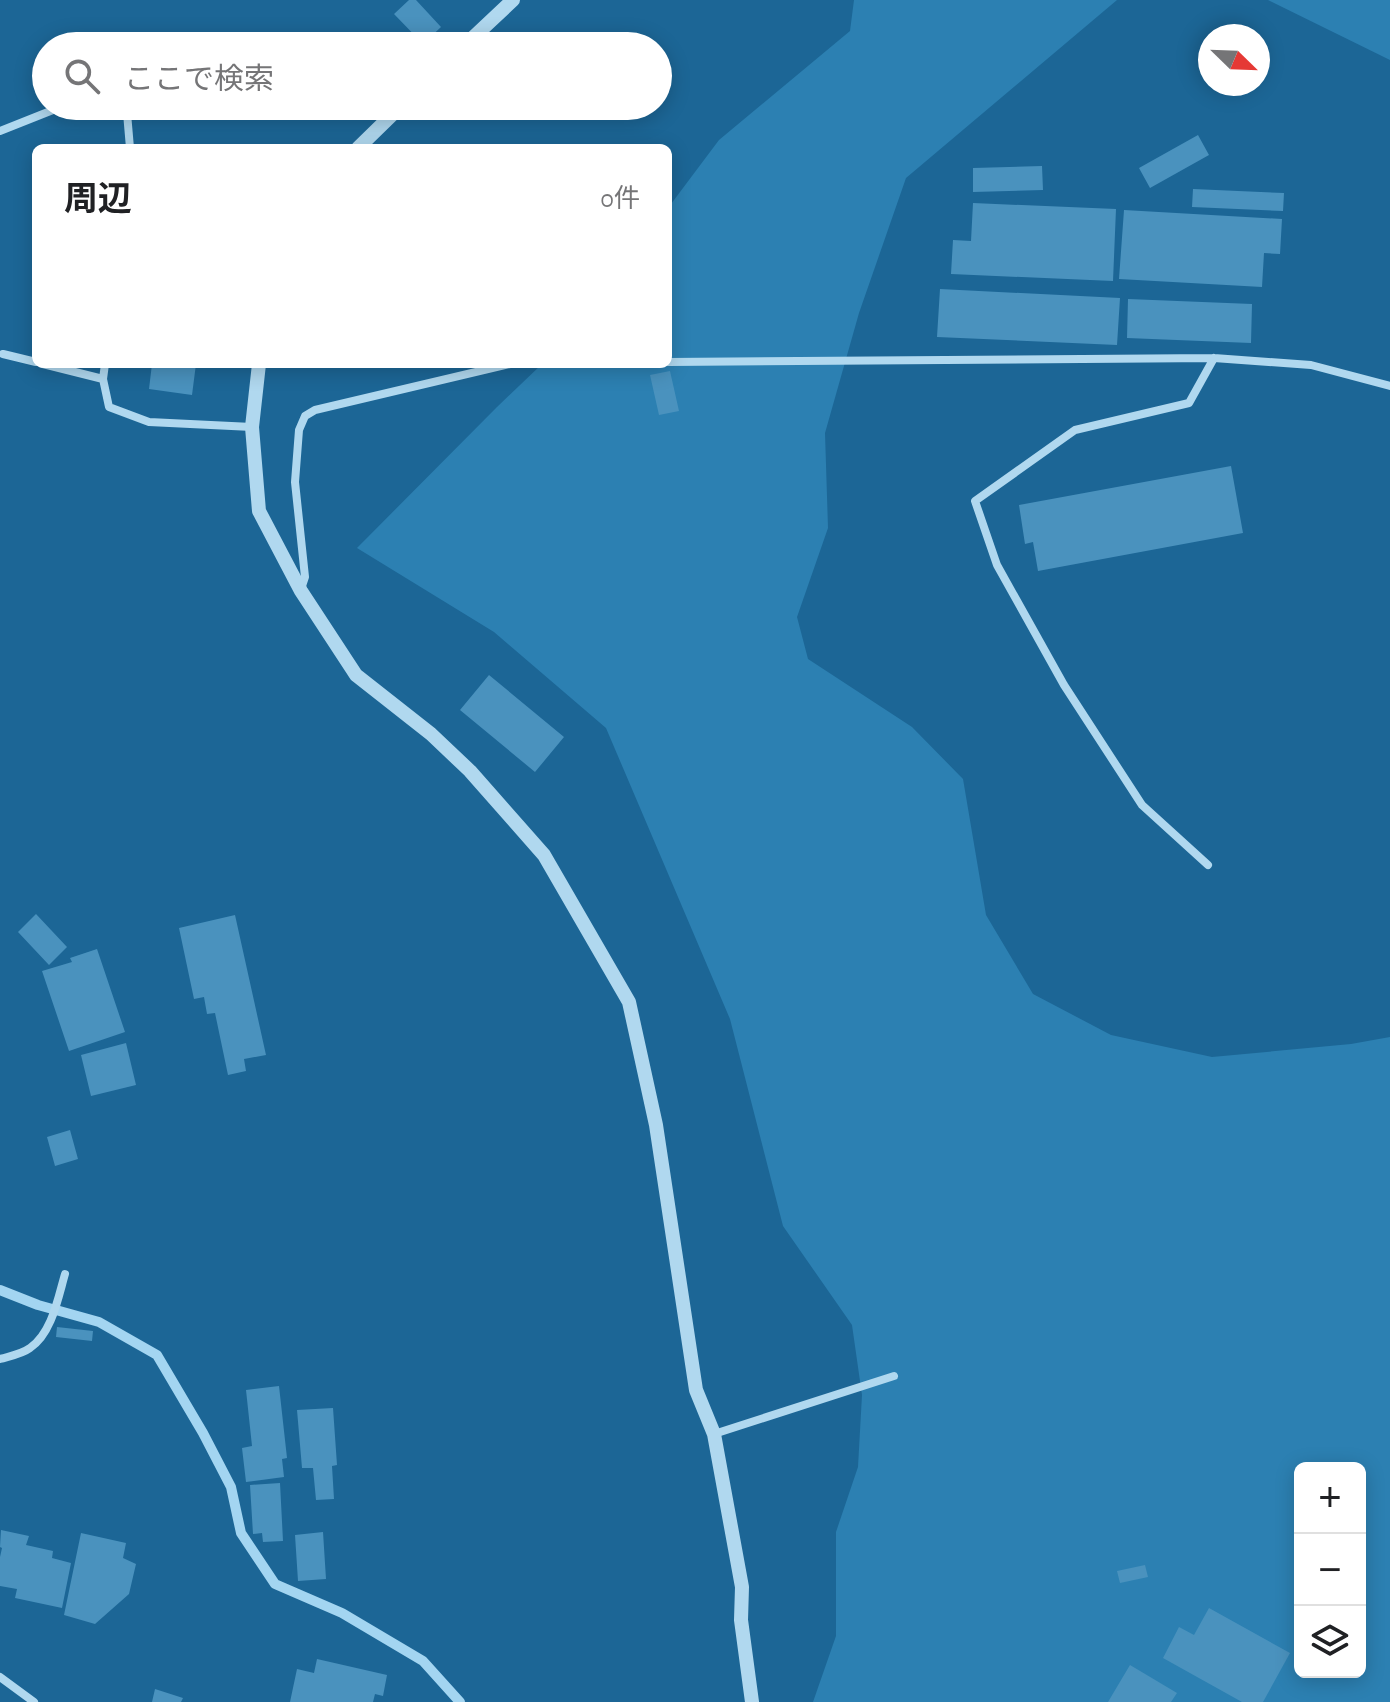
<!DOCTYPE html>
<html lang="ja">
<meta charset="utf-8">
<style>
:root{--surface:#fff;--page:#f6f6f6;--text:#202124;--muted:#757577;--line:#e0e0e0}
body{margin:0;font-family:"Alegreya Sans","Noto Sans JP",sans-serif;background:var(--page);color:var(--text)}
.controls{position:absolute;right:24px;bottom:24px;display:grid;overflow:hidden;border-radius:12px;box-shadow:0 4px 20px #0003}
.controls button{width:72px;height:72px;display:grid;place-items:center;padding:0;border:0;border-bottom:2px solid var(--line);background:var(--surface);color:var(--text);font:40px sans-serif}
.compass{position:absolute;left:1198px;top:24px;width:72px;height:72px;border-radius:50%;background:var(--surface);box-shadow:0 4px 20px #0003;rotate:113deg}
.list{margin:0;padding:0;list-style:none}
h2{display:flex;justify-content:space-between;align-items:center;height:104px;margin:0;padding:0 32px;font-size:34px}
h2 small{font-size:26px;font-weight:400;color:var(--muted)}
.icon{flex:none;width:44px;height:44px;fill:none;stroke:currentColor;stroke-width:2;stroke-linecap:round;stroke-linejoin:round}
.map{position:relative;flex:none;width:1390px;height:1702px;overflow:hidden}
.search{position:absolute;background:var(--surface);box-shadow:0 4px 20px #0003;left:32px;top:32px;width:640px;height:88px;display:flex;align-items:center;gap:20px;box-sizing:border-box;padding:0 28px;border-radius:44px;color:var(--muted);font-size:30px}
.panel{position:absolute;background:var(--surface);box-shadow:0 4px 20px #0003;left:32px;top:144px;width:640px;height:224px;border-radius:12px}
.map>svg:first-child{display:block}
.green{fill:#2c80b2;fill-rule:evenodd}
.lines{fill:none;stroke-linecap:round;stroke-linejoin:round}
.stream{stroke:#a3d5f1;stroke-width:10}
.building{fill:#4a92be}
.minor{stroke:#b0d8ef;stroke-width:8}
.tertiary{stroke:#b0d8ef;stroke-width:14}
</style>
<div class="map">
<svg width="1390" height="1702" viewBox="0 0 1390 1702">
<rect width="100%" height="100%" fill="#1c6696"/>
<path class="green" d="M 854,0 L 1117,0 L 906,178 L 859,313 L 825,433 L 828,528 L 797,617 L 808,659 L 912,727 L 963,779 L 986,915 L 1033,994 L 1111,1035 L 1212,1057 L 1351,1044 L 1390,1037 L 1390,1702 L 813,1702 L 836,1636 L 836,1532 L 858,1467 L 862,1395 L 852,1325 L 783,1226 L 730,1019 L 606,728 L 494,632 L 357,548 L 497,407 L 542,364 L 668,364 L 668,208 L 719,140 L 850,31 ZM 1300,1468 L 1360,1468 L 1360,1672 L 1300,1672 Z
M 1268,0 L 1390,0 L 1390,60 Z"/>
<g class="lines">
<path class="stream" d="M 0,1290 L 38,1305 L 99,1322 L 157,1355 L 203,1433 L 231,1487 L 241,1533 L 275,1584 L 342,1613 L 423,1661 L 460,1702"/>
</g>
<path class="building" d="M 409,0 L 416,0 L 441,27 L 423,44 L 394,14 Z
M 159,33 L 166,46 L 135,46 Z
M 1198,135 L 1209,155 L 1150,188 L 1139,168 Z
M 1042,166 L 1043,190 L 973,192 L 973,168 Z
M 1193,189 L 1284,193 L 1283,211 L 1192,207 Z
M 973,203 L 1116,209 L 1113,281 L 951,274 L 953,240 L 971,241 Z
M 1124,210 L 1282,219 L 1280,254 L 1264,253 L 1262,287 L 1119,279 Z
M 940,289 L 1120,298 L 1117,345 L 937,337 Z
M 1128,299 L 1252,304 L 1251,343 L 1127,338 Z
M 152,364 L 196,364 L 192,395 L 149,389 Z
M 670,371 L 679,411 L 659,415 L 650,375 Z
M 1231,466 L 1243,533 L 1038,571 L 1033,542 L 1025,544 L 1019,505 Z
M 489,675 L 564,737 L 535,772 L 460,710 Z
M 36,914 L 67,947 L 49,965 L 18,932 Z
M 235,915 L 266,1055 L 244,1059 L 246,1071 L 228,1075 L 215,1013 L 207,1014 L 204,997 L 194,999 L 179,928 Z
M 97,949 L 125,1032 L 69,1051 L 42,971 L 72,962 L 70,958 Z
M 126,1043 L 136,1085 L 91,1096 L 81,1055 Z
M 70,1130 L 78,1159 L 55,1166 L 47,1137 Z
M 57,1327 L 93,1331 L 92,1341 L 56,1337 Z
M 279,1386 L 287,1458 L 282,1459 L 284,1477 L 246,1482 L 242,1448 L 252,1446 L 246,1390 Z
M 333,1408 L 337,1465 L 332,1466 L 334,1499 L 316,1500 L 313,1468 L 302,1468 L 297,1410 Z
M 280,1483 L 283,1541 L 263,1542 L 262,1533 L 253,1534 L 250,1485 Z
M 1,1530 L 29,1536 L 26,1545 L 53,1551 L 52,1558 L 71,1563 L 62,1608 L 15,1598 L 17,1589 L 0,1586 L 0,1557 L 2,1548 L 0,1547 Z
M 323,1532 L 326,1579 L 298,1581 L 295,1535 Z
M 81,1533 L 126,1543 L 123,1558 L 136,1564 L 129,1594 L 95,1624 L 64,1615 Z
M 1145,1565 L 1148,1577 L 1120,1583 L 1117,1571 Z
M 1209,1608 L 1290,1653 L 1263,1702 L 1242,1702 L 1163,1658 L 1179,1627 L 1194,1635 Z
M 317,1659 L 387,1675 L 383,1696 L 375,1694 L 373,1702 L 290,1702 L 297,1669 L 314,1673 Z
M 1130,1665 L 1177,1693 L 1171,1702 L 1108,1702 Z
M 155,1689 L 183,1698 L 181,1702 L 152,1702 Z"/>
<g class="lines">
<path class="minor" d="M 123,106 L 127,113 L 130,148
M 0,131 L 63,106
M 3,354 L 36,362
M 668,362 L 1214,358 L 1311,365 L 1390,386
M 43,364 L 103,379
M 105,364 L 103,379 L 109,407 L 149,422 L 252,427
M 301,589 L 305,577 L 295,482 L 299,430 L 305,416 L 315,410 L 510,364
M 1208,865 L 1142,805 L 1064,685 L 997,565 L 975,501 L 1075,430 L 1189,403 L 1214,358
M 0,1359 C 10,1356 22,1354 30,1348 C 52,1333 58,1298 65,1274
M 714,1434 L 894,1376
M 0,1677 L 34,1702"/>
<path class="tertiary" d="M 464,46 L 513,0
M 358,148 L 401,106
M 259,364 L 252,427 L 259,511 L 301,591 L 356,675 L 431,734 L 470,771 L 544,855 L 629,1002 L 656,1125 L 696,1390 L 714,1434 L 742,1587 L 741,1620 L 752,1702"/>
</g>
</svg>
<div class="controls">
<button>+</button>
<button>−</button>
<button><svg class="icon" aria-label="layers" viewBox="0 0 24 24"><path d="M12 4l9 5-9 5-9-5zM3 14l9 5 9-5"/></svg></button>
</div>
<svg class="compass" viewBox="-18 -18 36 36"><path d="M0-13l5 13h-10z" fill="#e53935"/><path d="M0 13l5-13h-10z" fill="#757577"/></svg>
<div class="search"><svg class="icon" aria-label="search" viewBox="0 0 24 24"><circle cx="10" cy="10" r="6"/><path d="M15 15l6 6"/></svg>ここで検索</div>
<section class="panel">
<h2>周辺<small>0件</small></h2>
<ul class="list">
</ul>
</section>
</div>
